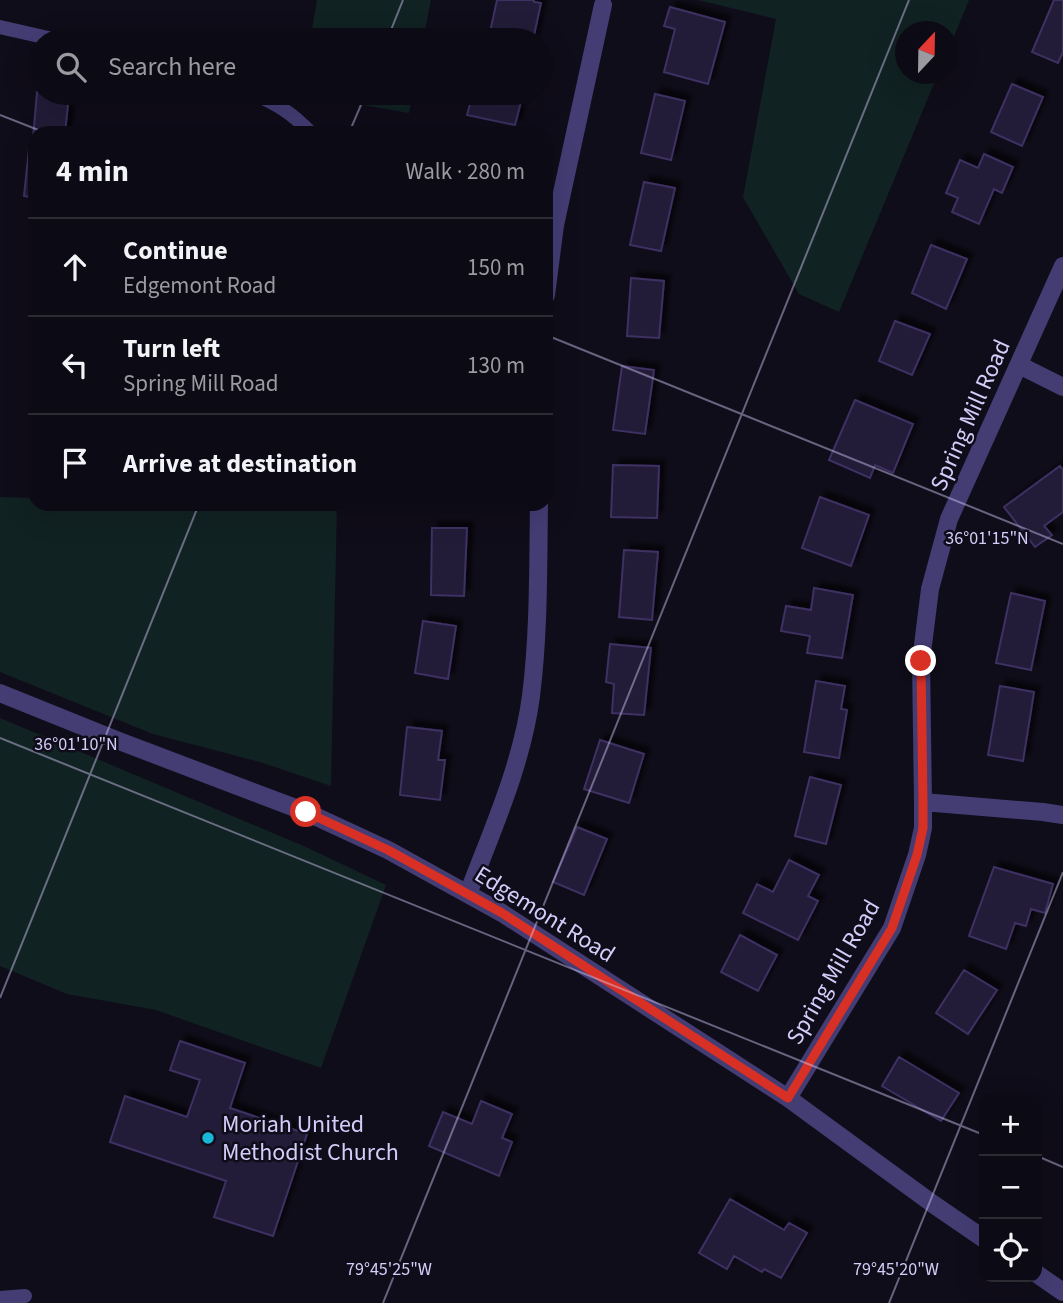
<!DOCTYPE html>
<meta charset="utf-8">
<style>
:root{--surface:#0c0a14;--page:#1a1822;--text:#f1f3f6;--muted:#9a9aa0;--line:#2c2b34}
body{margin:0;font-family:"Source Sans 3",sans-serif;background:var(--page);color:var(--text)}
.controls{position:absolute;right:21px;bottom:21px;display:grid;overflow:hidden;border-radius:14px;box-shadow:0 7px 28px #0002}
.controls button{width:63px;height:63px;display:grid;place-items:center;padding:0;border:0;border-bottom:2px solid var(--line);background:var(--surface);color:var(--text);font:35px sans-serif}
.compass{position:absolute;left:895px;top:21px;width:63px;height:63px;border-radius:50%;background:var(--surface);box-shadow:0 7px 28px #0002;rotate:22deg}
.stop{position:absolute;width:21px;height:21px;margin:-16px;border:5px solid #d93025;border-radius:50%;background:#fff}
.stop.end{background:#d93025;border-color:#fff;box-shadow:0 2px 7px #0008}
.list{margin:0;padding:0;list-style:none}
h2{display:flex;justify-content:space-between;align-items:center;height:91px;margin:0;padding:0 28px;font-size:30px}
h2 small{font-size:23px;font-weight:400;color:var(--muted)}
.list li{display:grid;grid-template-columns:46px 1fr auto;gap:21px;align-items:center;box-sizing:border-box;height:98px;padding:0 28px;border-top:2px solid var(--line)}
.list b{display:block;font-size:26px;white-space:nowrap}
.list p{margin:0;font-size:23px;white-space:nowrap;color:var(--muted)}
.list em{font-size:23px;font-style:normal;color:var(--muted)}
.icon{flex:none;width:38px;height:38px;fill:none;stroke:currentColor;stroke-width:2;stroke-linecap:round;stroke-linejoin:round}
.map{position:relative;flex:none;width:1063px;height:1303px;overflow:hidden}
.search{position:absolute;background:var(--surface);box-shadow:0 7px 28px #0002;left:28px;top:28px;width:525px;height:77px;display:flex;align-items:center;gap:18px;box-sizing:border-box;padding:0 24px;border-radius:38px;color:var(--muted);font-size:26px}
.panel{position:absolute;background:var(--surface);box-shadow:0 7px 28px #0002;left:28px;top:126px;width:525px;height:385px;border-radius:21px}
.map>svg:first-child{display:block}
.green{fill:#112223}
.building{fill:#231b39;stroke:#3e3062;stroke-width:2;filter:url(#shadow)}
.lines{fill:none;stroke-linecap:round;stroke-linejoin:round}
.lane{stroke:#433d74;stroke-width:14}
.street{stroke:#433d74;stroke-width:18}
.route{stroke:#d93025;stroke-width:9}
.ticks{fill:none;stroke:#d4ccf9;stroke-width:2;stroke-opacity:0.45}
.poi-dot{fill:#19b6d8;stroke:#100d1a;stroke-width:2.5}
.labels{text-anchor:middle;stroke-width:5;stroke-linejoin:round;paint-order:stroke}
.street-label{font-size:24px;fill:#d4ccf9;stroke:#100d1a}
.poi-label{font-size:24px;fill:#d4ccf9;stroke:#100d1a;text-anchor:start}
.ticks-label{font-size:18px;text-anchor:middle;fill:#d4ccf9;stroke:#100d1a;stroke-width:5;stroke-linejoin:round;paint-order:stroke}
</style>
<div class="map">
<svg width="1063" height="1303" viewBox="0 0 1063 1303">
<defs>
<filter id="shadow"><feDropShadow dx="6" dy="-6" stdDeviation="2" flood-color="#0009"/></filter>
</defs>
<rect width="100%" height="100%" fill="#100d1a"/>
<path class="green" d="M 317,0 L 431,0 L 423,40 L 310,40 Z
M 698,0 L 969,0 L 948,51 L 948,32 L 906,32 L 906,74 L 938,74 L 839,312 L 799,294 L 743,197 L 776,19 Z
M 322,93 L 413,93 L 409,113 L 346,102 Z
M 0,497 L 35,498 L 35,504 L 337,504 L 331,786 L 260,762 L 153,734 L 0,672 Z
M 0,718 L 306,847 L 386,885 L 321,1068 L 156,1010 L 67,994 L 0,966 Z"/>
<path class="building" d="M 497,0 L 534,0 L 534,2 L 541,3 L 533,40 L 490,32 Z
M 1054,0 L 1063,0 L 1063,52 L 1058,63 L 1032,52 Z
M 670,7 L 725,22 L 708,84 L 664,72 L 675,29 L 664,26 Z
M 1012,84 L 1043,97 L 1022,146 L 991,132 Z
M 37,92 L 69,95 L 65,133 L 67,133 L 35,133 L 35,198 L 24,196 L 29,149 L 32,150 Z
M 473,93 L 517,93 L 516,96 L 522,98 L 515,125 L 467,115 Z
M 655,94 L 685,101 L 671,160 L 641,153 Z
M 984,154 L 1013,167 L 1002,193 L 994,189 L 979,224 L 952,212 L 958,198 L 946,193 L 960,160 L 978,168 Z
M 644,182 L 675,188 L 661,251 L 630,245 Z
M 931,245 L 967,259 L 946,309 L 912,293 Z
M 631,278 L 664,281 L 659,338 L 627,336 Z
M 895,321 L 930,334 L 912,375 L 879,361 Z
M 622,366 L 654,370 L 645,434 L 613,430 Z
M 855,400 L 913,424 L 893,473 L 875,465 L 870,478 L 829,460 Z
M 613,465 L 659,466 L 657,518 L 611,517 Z
M 1060,466 L 1063,470 L 1063,512 L 1044,526 L 1052,535 L 1035,547 L 1004,507 Z
M 820,497 L 869,515 L 851,566 L 802,548 Z
M 432,528 L 467,528 L 464,596 L 431,595 Z
M 624,550 L 658,552 L 652,620 L 619,617 Z
M 814,588 L 853,595 L 842,658 L 807,653 L 810,636 L 781,631 L 786,606 L 811,610 Z
M 1011,593 L 1045,601 L 1031,670 L 996,663 Z
M 423,621 L 456,626 L 448,679 L 415,673 Z
M 610,644 L 651,648 L 644,715 L 612,713 L 614,684 L 606,682 Z
M 816,681 L 845,686 L 841,709 L 847,710 L 839,758 L 804,752 Z
M 1000,686 L 1034,692 L 1023,761 L 988,755 Z
M 407,727 L 442,731 L 438,760 L 445,760 L 440,800 L 400,795 Z
M 600,740 L 644,754 L 629,803 L 584,789 Z
M 810,777 L 841,785 L 826,844 L 795,836 Z
M 577,827 L 607,839 L 584,895 L 553,882 Z
M 789,860 L 819,875 L 808,896 L 818,901 L 798,940 L 743,913 L 757,884 L 773,892 Z
M 994,867 L 1053,884 L 1045,913 L 1031,909 L 1026,926 L 1015,923 L 1006,949 L 969,936 Z
M 740,935 L 777,955 L 758,991 L 721,972 Z
M 964,970 L 997,990 L 968,1034 L 936,1013 Z
M 180,1041 L 245,1063 L 230,1108 L 307,1134 L 273,1236 L 214,1217 L 226,1181 L 110,1142 L 125,1096 L 187,1117 L 200,1080 L 170,1070 Z
M 899,1057 L 959,1093 L 941,1121 L 882,1086 Z
M 481,1101 L 512,1114 L 502,1138 L 512,1142 L 499,1176 L 429,1146 L 443,1112 L 472,1124 Z
M 730,1199 L 784,1230 L 789,1223 L 807,1233 L 781,1278 L 764,1269 L 762,1272 L 734,1256 L 727,1269 L 699,1253 Z"/>
<g class="lines">
<path class="lane" d="M 0,27 L 57,40
M 251,93 C 276,103 292,113 311,133
M 0,1298 L 25,1296"/>
<path class="street" d="M 546,295 L 555,225 L 603,5
M 1019,365 L 1063,387
M 0,693 L 119,741 L 306,812 L 388,850 L 502,913 L 788,1098 L 933,1204 L 984,1239
M 923,802 L 1043,812 L 1063,815
M 468,894 C 492,830 522,765 531,696 C 539,633 538,568 539,504
M 788,1098 L 892,928 L 917,855 L 923,828 L 923,802 L 921,661 L 930,589 L 949,519 L 1063,266
M 1037,1274 L 1063,1292"/>
</g>
<g class="lines">
<path class="route" d="M 306,812 L 388,850 L 502,913 L 788,1098 L 892,928 L 917,855 L 923,828 L 923,802 L 921,661"/>
</g>
<path class="ticks" d="M 387,40 L 403,0M 0,115 L 46,133M 349,133 L 366,93M 546,335 L 1063,544M 0,738 L 984,1135M 0,998 L 199,504M 1037,1156 L 1063,1167M 383,1303 L 909,0M 889,1303 L 1063,872"/>
<circle class="poi-dot" cx="208" cy="1138" r="7"/>
<g class="labels">
<g class="street-label">
<text transform="translate(970 415) rotate(-66)" y="8">Spring Mill Road</text>
<text transform="translate(545 914) rotate(32)" y="8">Edgemont Road</text>
<text transform="translate(833 972) rotate(-60)" y="8">Spring Mill Road</text>
</g>
<g class="poi-label">
<text x="222" y="1132">Moriah United<tspan x="222" dy="28">Methodist Church</tspan></text>
</g>
</g>
<g class="ticks-label">
<text x="987" y="544">36°01'15"N</text>
<text x="76" y="750">36°01'10"N</text>
<text x="389" y="1275">79°45'25"W</text>
<text x="896" y="1275">79°45'20"W</text>
</g>
</svg>
<div class="controls">
<button>+</button>
<button>−</button>
<button><svg class="icon" aria-label="locate" viewBox="0 0 24 24"><circle cx="12" cy="12" r="6"/><path d="M12 2v4M12 18v4M2 12h4M18 12h4"/></svg></button>
</div>
<svg class="compass" viewBox="-18 -18 36 36"><path d="M0-13l5 13h-10z" fill="#e53935"/><path d="M0 13l5-13h-10z" fill="#9a9aa0"/></svg>
<div class="stop" style="left:306px;top:812px"></div>
<div class="stop end" style="left:921px;top:661px"></div>
<div class="search"><svg class="icon" aria-label="search" viewBox="0 0 24 24"><circle cx="10" cy="10" r="6"/><path d="M15 15l6 6"/></svg>Search here</div>
<section class="panel">
<h2>4 min<small>Walk · 280 m</small></h2>
<ul class="list">
<li><svg class="icon" aria-label="ahead" viewBox="0 0 24 24"><path d="M12 20V5M6 11l6-6 6 6"/></svg><div><b>Continue</b><p>Edgemont Road</p></div><em>150 m</em></li>
<li><svg class="icon" aria-label="left" viewBox="0 0 24 24"><path d="M17 20v-9H6M10 6l-5 5 5 5"/></svg><div><b>Turn left</b><p>Spring Mill Road</p></div><em>130 m</em></li>
<li><svg class="icon" aria-label="arrive" viewBox="0 0 24 24"><path d="M6 21V4h12l-3 4 3 4H6"/></svg><div><b>Arrive at destination</b></div></li>
</ul>
</section>
</div>
